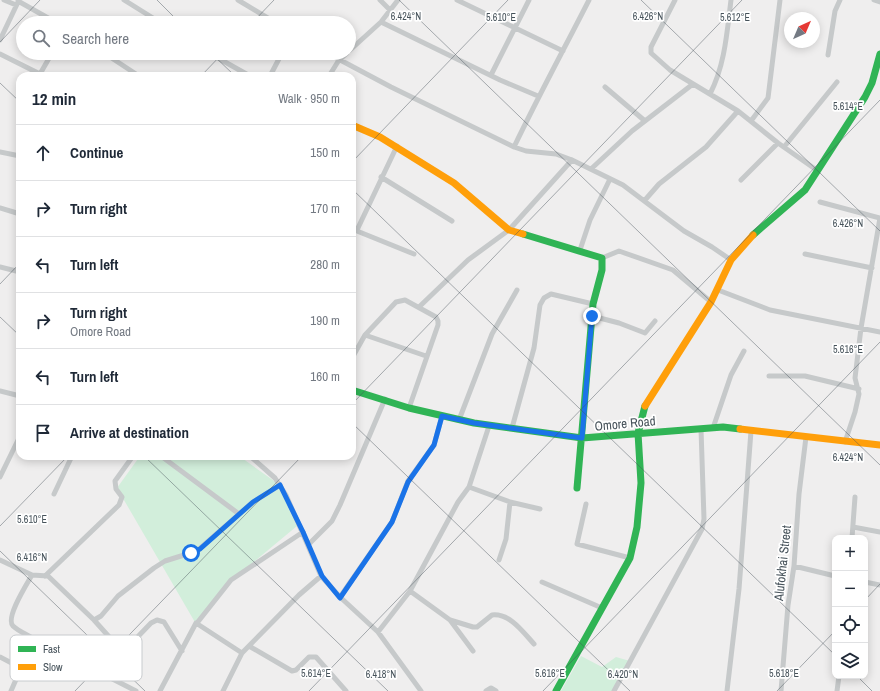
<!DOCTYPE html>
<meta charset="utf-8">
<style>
:root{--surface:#fff;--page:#f6f6f7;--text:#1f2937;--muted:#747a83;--line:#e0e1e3}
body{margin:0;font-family:"Archivo Narrow",sans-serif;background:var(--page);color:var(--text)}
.controls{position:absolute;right:12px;bottom:12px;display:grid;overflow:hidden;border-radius:8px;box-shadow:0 2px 10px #0003}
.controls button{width:36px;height:36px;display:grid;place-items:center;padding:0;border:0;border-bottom:1px solid var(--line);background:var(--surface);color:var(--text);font:20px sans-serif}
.compass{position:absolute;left:784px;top:12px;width:36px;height:36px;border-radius:50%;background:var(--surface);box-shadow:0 2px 10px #0003;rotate:44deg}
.stop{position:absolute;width:12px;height:12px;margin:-9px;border:3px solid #1a73e8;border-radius:50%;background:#fff}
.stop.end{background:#1a73e8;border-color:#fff;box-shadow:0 1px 4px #0008}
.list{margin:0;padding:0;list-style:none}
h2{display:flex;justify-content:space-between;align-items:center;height:52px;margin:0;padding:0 16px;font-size:17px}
h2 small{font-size:13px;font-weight:400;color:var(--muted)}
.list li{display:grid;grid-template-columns:26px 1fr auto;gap:12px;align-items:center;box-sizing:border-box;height:56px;padding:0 16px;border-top:1px solid var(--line)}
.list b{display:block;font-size:15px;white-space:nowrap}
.list p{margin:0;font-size:13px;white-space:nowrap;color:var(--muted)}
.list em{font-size:13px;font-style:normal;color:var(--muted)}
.icon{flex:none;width:22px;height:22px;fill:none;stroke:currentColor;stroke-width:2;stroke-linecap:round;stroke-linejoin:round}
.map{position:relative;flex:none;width:880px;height:691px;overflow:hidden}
.search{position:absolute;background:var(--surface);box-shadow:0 2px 10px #0003;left:16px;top:16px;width:340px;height:44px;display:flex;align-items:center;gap:10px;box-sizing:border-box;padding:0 14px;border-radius:22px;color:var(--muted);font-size:15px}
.panel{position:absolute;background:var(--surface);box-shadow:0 2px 10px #0003;left:16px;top:72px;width:340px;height:388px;border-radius:12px}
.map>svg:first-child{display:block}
.green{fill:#d2eedb}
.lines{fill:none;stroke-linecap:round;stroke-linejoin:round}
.street{stroke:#c6c9ca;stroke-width:5}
.fast{stroke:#30b455;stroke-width:7}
.slow{stroke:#ff9f0a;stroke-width:7}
.route{stroke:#1a73e8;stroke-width:5}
.ticks{fill:none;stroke:#46525a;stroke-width:1;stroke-opacity:0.45}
.labels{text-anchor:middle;stroke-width:3.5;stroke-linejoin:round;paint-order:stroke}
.street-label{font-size:13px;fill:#46525a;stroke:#fff}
.key{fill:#fff;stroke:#c8cbce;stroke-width:1}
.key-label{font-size:11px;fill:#46525a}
.ticks-label{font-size:10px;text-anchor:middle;fill:#46525a;stroke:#fff;stroke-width:3.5;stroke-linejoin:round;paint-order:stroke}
</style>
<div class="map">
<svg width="880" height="691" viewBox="0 0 880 691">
<rect width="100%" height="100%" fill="#efeeee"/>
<path class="green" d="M 140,456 L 239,456 L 277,483 L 297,526 L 232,580 L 196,624 L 117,488 Z
M 581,656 L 602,667 L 616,657 L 630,661 L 613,691 L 561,691 Z"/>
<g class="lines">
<path class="street" d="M 4,0 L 16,5
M 124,0 L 161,23
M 238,0 L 276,23
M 380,0 L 390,10
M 457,0 L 563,51
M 675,0 L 651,47 L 651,53 L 670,70 L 738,111 L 778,143 L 818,171
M 874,0 L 880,2
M 18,1 L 57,23
M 381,22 L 500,80 L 538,96
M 0,40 L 19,0
M 349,51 L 381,22 L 398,0
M 104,53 L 139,76
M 209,53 L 250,76
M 327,53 L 391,87 L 514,147 L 526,151 L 556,154 L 572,160 L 623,185 L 684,231 L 712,247 L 731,260
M 0,54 L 44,76
M 828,55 L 835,11 L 840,0
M 40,74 L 52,53
M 491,75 L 529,0
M 270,76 L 282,53
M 329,76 L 339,60 L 347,53
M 605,87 L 645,121
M 710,94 C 725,65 727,32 731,0
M 751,121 L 768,98 L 780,0
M 514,147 C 538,97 564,49 589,0
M 784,147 L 837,82
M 0,152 L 20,156
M 591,169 L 632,131 L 693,84
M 381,177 L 452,221
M 741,180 L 778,143
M 645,200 L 659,184 L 706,147 L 738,111
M 820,202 L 880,218
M 0,208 L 20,214
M 352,229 L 414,254
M 357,230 L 397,146
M 580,250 L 590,220 L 610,179
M 805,254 L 872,268
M 602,258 L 619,251 L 673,270 L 711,302
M 0,267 L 20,272
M 718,290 L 770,310 L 880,332
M 419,307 L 468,260 L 509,230 L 572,160
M 592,316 L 619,323 L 645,333 L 655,321
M 365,335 L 426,356
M 352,358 L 365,335 L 396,302 L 405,300 L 436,317 L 438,321 L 438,325 L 409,408
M 769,376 L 805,376 L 859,389
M 0,391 L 20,396
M 459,420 L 492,334 L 517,290
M 512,428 L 534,348 L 540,305 L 544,298 L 551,294 L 593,304
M 713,428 L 731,375 L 744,351
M 845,442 L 855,412 L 859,394 L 855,378 L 861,328 L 880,218
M 161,456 L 239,514
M 250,456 L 275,478 L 286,495 L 321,576 L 340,597 L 378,632 L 421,691
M 0,477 L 20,436
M 469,487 L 510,502 L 540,509
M 54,494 L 72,456
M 586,504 L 577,544 L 630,558
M 853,527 L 880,532
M 852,538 L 855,497
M 308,545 L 332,521 L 340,505 L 385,399
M 0,560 L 32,575 L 48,576 L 94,620 L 120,649 L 125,650 L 151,623 L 157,620 L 164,622 L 182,651
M 499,560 L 506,539 L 510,502
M 794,566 L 835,576
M 45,576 L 119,505 L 122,497 L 116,489 L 115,481 L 133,456
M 542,582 L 602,608
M 865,582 L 880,585
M 410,591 L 450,620 L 473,627 L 477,627 L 492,615 C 510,613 523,632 534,644
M 340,597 L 392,522 L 408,481 L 434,445 L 442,416
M 94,620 L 101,616 L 118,596 L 154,568 L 165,561 L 197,551 L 253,502 L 280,485
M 450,620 L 473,651
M 197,623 L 231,580 L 303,532
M 378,632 L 410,591 L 458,502 L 469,487 L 489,426
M 35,646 L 87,666 L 136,691
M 249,646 L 292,671 L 296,670 L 309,657 L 316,657 L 346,691
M 0,657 L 21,668
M 11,691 L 21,668 L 35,646 L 34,639 C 28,635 18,631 13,626 C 5,618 27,584 32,575
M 160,691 L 196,623 L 242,653
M 223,691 L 242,653 L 299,595 L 321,576
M 486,691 L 491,688 L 496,691
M 614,691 L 702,529 L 704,519 L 701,429
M 727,691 L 739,589 L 751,431
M 781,691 L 788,605 L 794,566 L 799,494 L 806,437
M 837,691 L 839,676"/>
<path class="fast" d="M 523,234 L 602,258 L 602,270 L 593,304 L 577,488
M 753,235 L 805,190 L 865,97 L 872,83 L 880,54
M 352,390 L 409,408 L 474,423 L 582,438 L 723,427 L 740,429
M 556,691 L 630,558 L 637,527 L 641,483 L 638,433 L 645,406"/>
<path class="slow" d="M 352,125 L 380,137 L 454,183 L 509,230 L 523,234
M 645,406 L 711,302 L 731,260 L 753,235
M 740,429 L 880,445"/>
</g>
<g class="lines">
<path class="route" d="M 191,553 L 200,549 L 253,502 L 280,485 L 303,532 L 322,576 L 340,598 L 392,522 L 408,482 L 434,445 L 442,416 L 474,423 L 582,438 L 592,316"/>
</g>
<path class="ticks" d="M 157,0 L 180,23M 399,0 L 880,465M 641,0 L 880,231M 252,23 L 274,0M 0,42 L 40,0M 211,53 L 235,76M 201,76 L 223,53M 0,83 L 20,102M 352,162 L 508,0M 352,189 L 835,655M 0,284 L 20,263M 0,317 L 20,336M 352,404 L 742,0M 352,423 L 630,691M 144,456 L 388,691M 0,526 L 68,456M 0,551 L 145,691M 865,600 L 880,584M 857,676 L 872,691M 75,691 L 302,456M 309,691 L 880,100M 543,691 L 880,342M 777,691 L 835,631"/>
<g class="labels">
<g class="street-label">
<text transform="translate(625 423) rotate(-5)" y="5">Omore Road</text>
<text transform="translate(782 563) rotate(-84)" y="5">Alufokhai Street</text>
</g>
</g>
<rect x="10" y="635" width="132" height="46" rx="6" class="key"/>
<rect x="18" y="646" width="18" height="6" fill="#30b455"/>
<rect x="18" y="664" width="18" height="6" fill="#ff9f0a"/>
<g class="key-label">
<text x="43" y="653">Fast</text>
<text x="43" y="671">Slow</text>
</g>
<g class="ticks-label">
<text x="406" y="20">6.424°N</text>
<text x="648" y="20">6.426°N</text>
<text x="501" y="21">5.610°E</text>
<text x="735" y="21">5.612°E</text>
<text x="848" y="110">5.614°E</text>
<text x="848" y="227">6.426°N</text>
<text x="848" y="353">5.616°E</text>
<text x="848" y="461">6.424°N</text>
<text x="32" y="523">5.610°E</text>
<text x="32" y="561">6.416°N</text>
<text x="316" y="677">5.614°E</text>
<text x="550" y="677">5.616°E</text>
<text x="784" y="677">5.618°E</text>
<text x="381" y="678">6.418°N</text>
<text x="623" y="678">6.420°N</text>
</g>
</svg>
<div class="controls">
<button>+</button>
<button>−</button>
<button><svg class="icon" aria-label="locate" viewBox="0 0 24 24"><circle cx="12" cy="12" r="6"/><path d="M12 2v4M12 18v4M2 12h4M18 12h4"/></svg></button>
<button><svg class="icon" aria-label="layers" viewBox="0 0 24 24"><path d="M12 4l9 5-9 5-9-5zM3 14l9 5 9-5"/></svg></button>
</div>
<svg class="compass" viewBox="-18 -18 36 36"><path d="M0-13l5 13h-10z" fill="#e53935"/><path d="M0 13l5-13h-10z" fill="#747a83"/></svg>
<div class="stop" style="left:191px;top:553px"></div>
<div class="stop end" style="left:592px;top:316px"></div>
<div class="search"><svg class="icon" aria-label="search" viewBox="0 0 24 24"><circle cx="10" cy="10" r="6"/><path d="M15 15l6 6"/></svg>Search here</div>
<section class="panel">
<h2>12 min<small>Walk · 950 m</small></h2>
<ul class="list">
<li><svg class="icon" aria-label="ahead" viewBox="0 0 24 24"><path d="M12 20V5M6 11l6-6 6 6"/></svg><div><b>Continue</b></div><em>150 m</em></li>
<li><svg class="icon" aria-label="right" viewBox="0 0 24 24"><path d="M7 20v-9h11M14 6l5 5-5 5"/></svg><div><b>Turn right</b></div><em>170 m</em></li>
<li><svg class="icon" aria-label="left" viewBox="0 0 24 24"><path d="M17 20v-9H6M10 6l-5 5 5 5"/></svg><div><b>Turn left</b></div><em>280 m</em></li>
<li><svg class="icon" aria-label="right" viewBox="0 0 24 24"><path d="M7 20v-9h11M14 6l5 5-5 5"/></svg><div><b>Turn right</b><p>Omore Road</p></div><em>190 m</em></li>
<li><svg class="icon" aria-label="left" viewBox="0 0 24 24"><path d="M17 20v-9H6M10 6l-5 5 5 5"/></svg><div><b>Turn left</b></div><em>160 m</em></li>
<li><svg class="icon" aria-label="arrive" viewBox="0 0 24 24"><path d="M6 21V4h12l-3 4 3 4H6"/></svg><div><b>Arrive at destination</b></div></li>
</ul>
</section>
</div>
